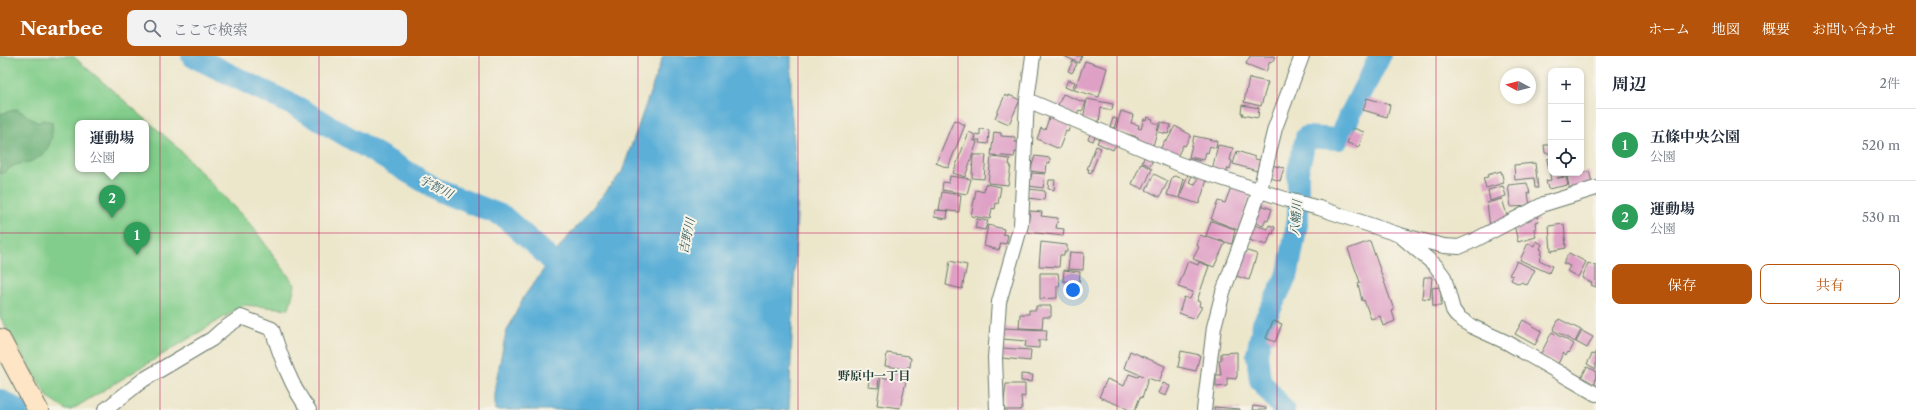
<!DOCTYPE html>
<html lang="ja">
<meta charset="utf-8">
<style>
:root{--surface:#fff;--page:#f2f2f3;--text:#1f2937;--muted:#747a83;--line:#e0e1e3;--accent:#b45309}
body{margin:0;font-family:"Libre Caslon Text","Noto Serif JP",serif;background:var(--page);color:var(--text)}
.controls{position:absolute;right:12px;top:12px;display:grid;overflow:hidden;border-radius:8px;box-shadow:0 2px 6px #0003}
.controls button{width:36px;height:36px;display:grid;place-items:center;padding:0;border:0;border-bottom:1px solid var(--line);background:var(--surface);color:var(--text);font:20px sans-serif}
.compass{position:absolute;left:1500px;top:12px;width:36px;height:36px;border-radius:50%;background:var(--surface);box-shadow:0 2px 6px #0003;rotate:277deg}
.you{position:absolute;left:1073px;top:234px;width:14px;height:14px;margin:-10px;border:3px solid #fff;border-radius:50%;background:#1a73e8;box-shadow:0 0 0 6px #1a73e833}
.badge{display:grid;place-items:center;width:26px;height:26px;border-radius:50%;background:var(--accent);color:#fff;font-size:13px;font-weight:700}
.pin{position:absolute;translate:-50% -33px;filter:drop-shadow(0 1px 2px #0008)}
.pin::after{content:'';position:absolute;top:21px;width:14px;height:12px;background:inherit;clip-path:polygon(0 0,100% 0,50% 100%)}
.popup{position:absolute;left:75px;top:64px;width:74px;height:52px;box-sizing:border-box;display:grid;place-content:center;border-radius:8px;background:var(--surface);filter:drop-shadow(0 1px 3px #0005);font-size:13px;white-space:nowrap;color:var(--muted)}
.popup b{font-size:15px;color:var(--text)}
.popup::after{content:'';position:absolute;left:50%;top:100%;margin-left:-8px;border:8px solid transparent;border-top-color:var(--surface)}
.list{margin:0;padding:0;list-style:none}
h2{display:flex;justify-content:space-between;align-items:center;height:52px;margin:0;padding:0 16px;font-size:17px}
h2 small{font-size:13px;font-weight:400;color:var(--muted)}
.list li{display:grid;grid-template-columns:26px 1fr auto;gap:12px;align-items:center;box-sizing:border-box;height:72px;padding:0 16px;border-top:1px solid var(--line)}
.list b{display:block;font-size:15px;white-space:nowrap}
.list p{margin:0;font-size:13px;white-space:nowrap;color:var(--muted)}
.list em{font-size:13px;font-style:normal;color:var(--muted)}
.actions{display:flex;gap:8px;padding:12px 16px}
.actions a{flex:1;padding:9px 0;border:1px solid var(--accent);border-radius:8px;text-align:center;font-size:14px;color:var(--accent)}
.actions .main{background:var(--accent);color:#fff}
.icon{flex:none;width:22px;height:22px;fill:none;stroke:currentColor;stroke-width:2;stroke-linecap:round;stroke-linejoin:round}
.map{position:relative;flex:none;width:1596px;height:354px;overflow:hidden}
header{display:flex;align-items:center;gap:24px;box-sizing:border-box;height:56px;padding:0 20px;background:var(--accent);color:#fff}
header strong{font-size:19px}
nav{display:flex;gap:22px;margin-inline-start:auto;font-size:14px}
.search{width:280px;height:36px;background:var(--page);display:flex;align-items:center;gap:10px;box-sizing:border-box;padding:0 14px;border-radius:8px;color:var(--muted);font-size:15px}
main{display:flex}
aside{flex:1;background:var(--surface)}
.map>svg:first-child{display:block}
.green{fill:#82cd8b;stroke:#508560;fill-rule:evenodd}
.forest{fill:#69b077;stroke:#447656}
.water{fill:#5cafd7;stroke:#3e7686}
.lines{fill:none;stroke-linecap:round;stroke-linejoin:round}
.river{stroke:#5cafd7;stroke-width:22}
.building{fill:#dfa0c6}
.street-casing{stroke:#677869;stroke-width:16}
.secondary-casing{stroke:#677869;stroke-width:22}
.street{stroke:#fff;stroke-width:14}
.secondary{stroke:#fde5c5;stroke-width:20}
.grid{fill:none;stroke:#c2185b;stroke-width:1;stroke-opacity:0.55}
.labels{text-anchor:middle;stroke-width:4;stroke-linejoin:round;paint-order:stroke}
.water-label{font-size:12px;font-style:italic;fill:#2e5a5d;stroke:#f7f3e8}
.neighbourhood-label{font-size:12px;font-weight:bold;fill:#1f3d34;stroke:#f7f3e8}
</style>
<header>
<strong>Nearbee</strong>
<div class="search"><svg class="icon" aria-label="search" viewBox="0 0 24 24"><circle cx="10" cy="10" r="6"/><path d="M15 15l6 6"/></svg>ここで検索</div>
<nav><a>ホーム</a><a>地図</a><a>概要</a><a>お問い合わせ</a></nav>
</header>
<main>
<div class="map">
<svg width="1596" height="354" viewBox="0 0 1596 354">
<rect width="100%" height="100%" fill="#f7f3e8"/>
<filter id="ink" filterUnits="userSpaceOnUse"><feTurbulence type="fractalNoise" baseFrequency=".025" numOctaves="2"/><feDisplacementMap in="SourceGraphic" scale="8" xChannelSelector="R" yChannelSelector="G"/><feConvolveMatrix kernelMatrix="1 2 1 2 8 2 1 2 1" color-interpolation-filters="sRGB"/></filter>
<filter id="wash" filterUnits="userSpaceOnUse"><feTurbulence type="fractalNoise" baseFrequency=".012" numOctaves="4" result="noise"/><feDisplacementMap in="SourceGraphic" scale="16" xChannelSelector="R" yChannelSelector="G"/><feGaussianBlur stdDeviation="0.9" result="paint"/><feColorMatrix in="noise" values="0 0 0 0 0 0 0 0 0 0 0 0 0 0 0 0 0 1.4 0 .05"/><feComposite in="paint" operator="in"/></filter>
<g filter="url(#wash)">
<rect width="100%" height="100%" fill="#ece6cb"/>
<path class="green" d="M 0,0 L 73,0 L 174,88 L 252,170 L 295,229 L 289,253 L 244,249 L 71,354 L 66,354 L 48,341 L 0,261 ZM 78,67 L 146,67 L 146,113 L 78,113 Z"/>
<path class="forest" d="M 17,53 L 38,67 L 43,64 L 52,66 C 53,85 49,99 29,106 C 24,107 17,108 13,110 C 8,112 6,117 0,118 L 0,58 Z"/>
<path class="water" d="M 663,0 L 791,0 L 791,51 L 798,131 L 789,354 L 495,354 L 495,330 L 506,277 L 523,242 L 562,188 L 622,116 Z"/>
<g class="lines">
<path class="river" d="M 192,0 L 299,52 L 440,135 L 503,160 L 542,195 L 571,224
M 0,344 L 18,354
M 1284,354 L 1260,324 L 1257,298 L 1263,268 L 1288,217 L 1298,163 L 1298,115 L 1306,81 L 1338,83 L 1380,0"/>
</g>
<g id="blocks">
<path class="building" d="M 1064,0 L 1082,0 L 1079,7 Z
M 1250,0 L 1273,0 L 1275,1 L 1272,6 L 1270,5 L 1266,16 L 1246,8 Z
M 1073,5 L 1077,8 L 1072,17 L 1068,15 Z
M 1085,5 L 1107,12 L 1099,41 L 1074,34 Z
M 1249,22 L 1268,26 L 1261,50 L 1244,46 Z
M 1068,24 L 1075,26 L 1072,34 L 1065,31 Z
M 1063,38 L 1086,47 L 1082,55 L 1079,54 L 1076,60 L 1057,51 Z
M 1005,39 L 1009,41 L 1009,39 L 1020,44 L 1009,68 L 995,62 Z
M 1367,42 L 1390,49 L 1387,61 L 1363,54 Z
M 1087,43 L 1113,48 L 1112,54 L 1101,52 L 1099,66 L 1083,63 Z
M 1242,49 L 1259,52 L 1258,62 L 1242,59 L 1243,57 L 1241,57 Z
M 1121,55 L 1133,59 L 1131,67 L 1139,69 L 1138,72 L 1141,73 L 1144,63 L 1146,64 L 1147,61 L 1153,63 L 1152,66 L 1159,68 L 1153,90 L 1137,86 L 1138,81 L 1115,75 Z
M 1050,59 L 1071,67 L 1068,76 L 1066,75 L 1059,93 L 1037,83 L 1041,72 L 1045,74 Z
M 1113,62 L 1117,63 L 1114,72 L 1110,71 Z
M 954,64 L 965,69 L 948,112 L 936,107 Z
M 1161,66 L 1171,69 L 1168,78 L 1158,76 Z
M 1175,70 L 1191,79 L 1185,90 L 1183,89 L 1176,103 L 1159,95 L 1165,84 L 1167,85 Z
M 1353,72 L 1364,76 L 1359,91 L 1347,87 Z
M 980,73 L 989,74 L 988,88 L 979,87 L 980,84 L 975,84 L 976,78 L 980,79 Z
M 969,76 L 975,79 L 973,84 L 977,86 L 965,121 L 953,117 Z
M 994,76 L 1001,77 L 1001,80 L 1015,81 L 1015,86 L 1020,86 L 1019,96 L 1015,96 L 1014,101 L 991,99 Z
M 1091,76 L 1096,78 L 1093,85 L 1088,83 Z
M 1101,79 L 1117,86 L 1113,94 L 1097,87 Z
M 1194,80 L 1217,85 L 1216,92 L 1210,90 L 1208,97 L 1206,96 L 1204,104 L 1189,101 Z
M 1218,89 L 1233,92 L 1230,104 L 1232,105 L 1230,113 L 1228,112 L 1226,118 L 1212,114 Z
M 1544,89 L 1550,89 L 1551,97 L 1545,97 Z
M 1096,90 L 1101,92 L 1091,117 L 1088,116 L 1089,113 L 1087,113 Z
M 1237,95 L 1255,101 L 1255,103 L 1260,104 L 1257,115 L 1233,108 Z
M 1146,97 L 1154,101 L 1150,110 L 1142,106 Z
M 973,99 L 986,99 L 984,123 L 972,122 Z
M 1035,100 L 1050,102 L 1050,107 L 1047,107 L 1046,117 L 1030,115 Z
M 991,101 L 1010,103 L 1009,109 L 1011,109 L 1008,129 L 988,127 Z
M 1187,102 L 1201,105 L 1199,110 L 1186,106 Z
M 1551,102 L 1551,117 L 1567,117 L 1568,119 L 1557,122 L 1566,121 L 1568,129 L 1548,133 L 1546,125 L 1551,124 L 1547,103 Z
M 1141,107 L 1152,113 L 1143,133 L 1132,128 Z
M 1535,107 L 1538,132 L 1535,132 L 1534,122 L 1515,124 L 1514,109 Z
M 1271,109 L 1284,112 L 1280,125 L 1268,121 Z
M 1501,115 L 1504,127 L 1486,132 L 1483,122 L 1488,121 L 1487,119 Z
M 1589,115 L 1593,130 L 1570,135 L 1567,121 Z
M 1032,117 L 1045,118 L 1043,132 L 1029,130 Z
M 1154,118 L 1168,125 L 1160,141 L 1146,134 Z
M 1188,118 L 1192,119 L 1189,127 L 1195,129 L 1199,118 L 1208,121 L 1199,148 L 1180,142 Z
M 950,120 L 971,123 L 967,138 L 942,134 L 943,126 L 949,127 Z
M 1175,120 L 1184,123 L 1179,142 L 1167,139 L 1172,121 Z
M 1049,124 L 1055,124 L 1054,134 L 1048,133 Z
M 1527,127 L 1530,137 L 1528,137 L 1530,150 L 1511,151 L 1508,129 Z
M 985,128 L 1001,131 L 998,148 L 996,147 L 995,153 L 992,152 L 990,163 L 971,160 L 976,134 L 984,136 Z
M 1503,130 L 1506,140 L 1490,145 L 1488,134 Z
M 1231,131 L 1252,134 L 1238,174 L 1211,163 L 1218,145 L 1225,147 Z
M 1029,133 L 1045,135 L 1044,144 L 1028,142 Z
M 942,136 L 961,139 L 959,156 L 939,154 Z
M 1502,143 L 1508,162 L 1490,171 L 1487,147 Z
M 1258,148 L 1272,153 L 1268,165 L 1266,164 L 1263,170 L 1252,165 Z
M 935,154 L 948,155 L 947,163 L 934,161 Z
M 1030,155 L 1042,156 L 1041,160 L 1058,162 L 1056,172 L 1064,173 L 1063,180 L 1027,176 Z
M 1537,159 L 1539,165 L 1535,166 L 1536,172 L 1534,173 L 1536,181 L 1518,186 L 1514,169 Z
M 977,163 L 988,165 L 985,174 L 975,172 Z
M 1211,165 L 1235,173 L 1232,188 L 1206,180 Z
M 1564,168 L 1566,192 L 1551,195 L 1549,170 Z
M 988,169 L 1004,173 L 1003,178 L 1008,179 L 1006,188 L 1001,187 L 999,194 L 984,190 Z
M 1254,169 L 1268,173 L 1269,169 L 1275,171 L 1273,178 L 1271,177 L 1267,189 L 1245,183 Z
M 1200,179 L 1225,187 L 1214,211 L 1193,203 L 1199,191 L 1197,190 Z
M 1370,185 L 1394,254 L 1392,255 L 1395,265 L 1383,270 L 1380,260 L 1371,263 L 1364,244 L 1362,245 L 1358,227 L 1360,226 L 1348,193 Z
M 1536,185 L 1542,188 L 1540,193 L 1542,194 L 1540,198 L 1542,199 L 1539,204 L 1552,210 L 1549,217 L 1520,204 L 1528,187 L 1534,190 Z
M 1041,186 L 1067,189 L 1067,196 L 1064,196 L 1064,199 L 1060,199 L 1059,211 L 1039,210 Z
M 1244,194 L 1257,198 L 1249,224 L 1236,220 Z
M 1070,196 L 1084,197 L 1083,214 L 1068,213 Z
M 1569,197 L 1586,206 L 1578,221 L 1567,215 L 1570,210 L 1563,207 Z
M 950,205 L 967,209 L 962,233 L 946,229 Z
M 1188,205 L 1198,209 L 1199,206 L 1209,210 L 1197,245 L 1200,246 L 1199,250 L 1202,251 L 1195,263 L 1179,257 L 1184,241 L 1190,243 L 1193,236 L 1178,231 Z
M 1517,205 L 1535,214 L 1527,229 L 1521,226 L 1519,228 L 1511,224 L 1513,220 L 1509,219 Z
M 1588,207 L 1596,210 L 1596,231 L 1591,229 L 1592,227 L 1582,222 Z
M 1064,214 L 1080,216 L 1079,227 L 1063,225 Z
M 1040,217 L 1058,217 L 1060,230 L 1057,230 L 1057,242 L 1040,243 Z
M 1424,221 L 1432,221 L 1430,243 L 1422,242 Z
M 1441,231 L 1441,250 L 1433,250 L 1432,232 Z
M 1036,250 L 1051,250 L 1051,261 L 1043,261 L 1042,273 L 1019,272 L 1020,258 L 1029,258 L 1029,254 L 1036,254 Z
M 1559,263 L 1581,274 L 1575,286 L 1553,274 Z
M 1523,264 L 1542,275 L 1535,289 L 1515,278 Z
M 1273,265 L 1282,268 L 1275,286 L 1266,282 Z
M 1003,272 L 1047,274 L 1046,284 L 1039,284 L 1039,292 L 1025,291 L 1026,285 L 1002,283 Z
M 1582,275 L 1593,281 L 1587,292 L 1576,286 Z
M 1552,276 L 1574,288 L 1569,297 L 1568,296 L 1566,299 L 1563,297 L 1558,308 L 1540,299 Z
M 1002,292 L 1031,294 L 1030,305 L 1002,302 Z
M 1130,295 L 1165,310 L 1159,326 L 1148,322 L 1142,342 L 1140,341 L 1135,354 L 1127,354 L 1126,352 L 1099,341 L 1107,323 L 1124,330 L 1129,318 L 1138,321 L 1139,319 L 1143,320 L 1124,312 Z
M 1181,295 L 1200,299 L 1196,315 L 1178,311 Z
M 1596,295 L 1596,313 L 1587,308 L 1592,298 L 1594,299 Z
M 1237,296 L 1237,321 L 1236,321 L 1236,323 L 1227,322 L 1227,330 L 1216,331 L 1216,319 L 1221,319 L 1219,304 L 1221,304 L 1221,297 Z
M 887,297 L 909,300 L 909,302 L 911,302 L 910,311 L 907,311 L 907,313 L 885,310 Z
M 1587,311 L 1596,315 L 1595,330 L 1581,322 Z
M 892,316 L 902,317 L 901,324 L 906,325 L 900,352 L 877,349 L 881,321 L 891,323 Z
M 1021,318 L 1033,319 L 1032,326 L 1021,325 Z
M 870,319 L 879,320 L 878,332 L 868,331 Z
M 1163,327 L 1170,330 L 1166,340 L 1158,337 Z
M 1006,328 L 1025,328 L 1025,341 L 1021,340 L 1022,352 L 1020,354 L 1003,354 Z
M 1253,350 L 1266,352 L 1266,354 L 1252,354 Z
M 1214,351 L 1240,353 L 1240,354 L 1214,354 Z"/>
</g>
</g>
<g filter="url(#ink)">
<use href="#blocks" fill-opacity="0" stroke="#677869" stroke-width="1"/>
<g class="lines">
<g class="street-casing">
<path id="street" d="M 1027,44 L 1179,108 L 1288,144 L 1319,152 L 1400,179 L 1444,190 L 1459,191 L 1475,184 L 1544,148 L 1596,132
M 1403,182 L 1435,209 L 1444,221 L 1453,254 L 1458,261 L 1471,270 L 1508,287 L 1596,338
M 105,354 L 143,324 L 212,283 L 222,274 L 241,261 L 272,273 C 281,301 291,331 309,354
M 997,354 L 995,302 L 999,246 L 1021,169 L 1027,44 L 1033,0
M 1204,354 L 1214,271 L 1223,236 L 1260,134 L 1275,72 L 1302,0"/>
</g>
<g class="secondary-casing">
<path id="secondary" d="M 0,283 L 38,354"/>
</g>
<use href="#street" class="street"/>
<use href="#secondary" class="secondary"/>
</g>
</g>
<path class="grid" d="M 160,0 L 160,354M 319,0 L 319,354M 479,0 L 479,354M 638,0 L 638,354M 798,0 L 798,354M 958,0 L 958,354M 1117,0 L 1117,354M 1277,0 L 1277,354M 1436,0 L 1436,354M 0,177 L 1596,177"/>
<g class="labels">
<g class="water-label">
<text transform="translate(436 131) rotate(27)" y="4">宇智川</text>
<text transform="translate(1296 162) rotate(-85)" y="4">八幡川</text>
<text transform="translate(687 180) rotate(-78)" y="4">吉野川</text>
</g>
<g class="neighbourhood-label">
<text x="874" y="324">野原中一丁目</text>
</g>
</g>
</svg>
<div class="controls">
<button>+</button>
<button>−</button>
<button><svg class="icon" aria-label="locate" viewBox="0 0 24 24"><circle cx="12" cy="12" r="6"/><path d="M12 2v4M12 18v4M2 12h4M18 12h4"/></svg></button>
</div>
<svg class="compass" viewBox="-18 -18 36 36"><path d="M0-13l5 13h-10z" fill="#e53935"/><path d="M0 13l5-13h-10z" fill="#747a83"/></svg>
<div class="you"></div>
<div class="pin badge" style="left:137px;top:199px;background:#2e9e5b">1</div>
<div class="pin badge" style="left:112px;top:162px;background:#2e9e5b">2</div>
<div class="popup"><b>運動場</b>公園</div>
</div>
<aside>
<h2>周辺<small>2件</small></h2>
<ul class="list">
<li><span class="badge" style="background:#2e9e5b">1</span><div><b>五條中央公園</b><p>公園</p></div><em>520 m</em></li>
<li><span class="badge" style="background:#2e9e5b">2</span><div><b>運動場</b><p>公園</p></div><em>530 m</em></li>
</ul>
<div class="actions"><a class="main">保存</a><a>共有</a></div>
</aside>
</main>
